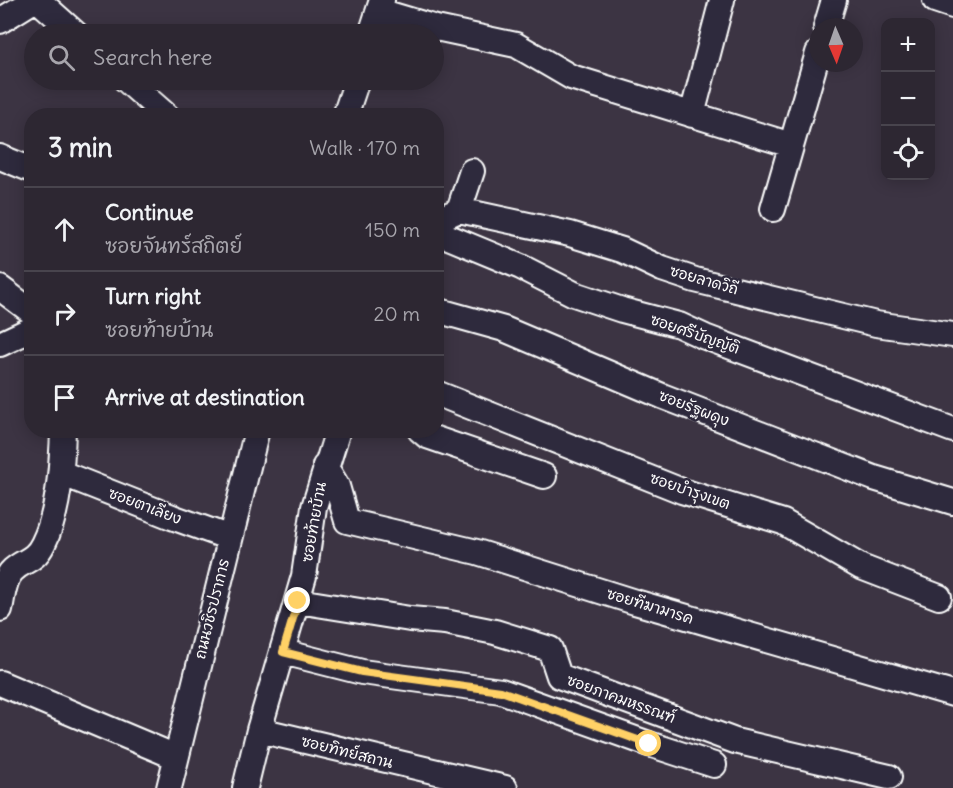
<!DOCTYPE html>
<meta charset="utf-8">
<style>
:root{--surface:#2d2732;--page:#352f3a;--text:#f1f3f6;--muted:#a7a5ac;--line:#48444d}
body{margin:0;font-family:Delius,"Playpen Sans Thai",sans-serif;background:var(--page);color:var(--text)}
.controls{position:absolute;right:18px;top:18px;display:grid;overflow:hidden;border-radius:12px;box-shadow:0 3px 15px #0003}
.controls button{width:54px;height:54px;display:grid;place-items:center;padding:0;border:0;border-bottom:2px solid var(--line);background:var(--surface);color:var(--text);font:30px sans-serif}
.compass{position:absolute;left:809px;top:18px;width:54px;height:54px;border-radius:50%;background:var(--surface);box-shadow:0 3px 15px #0003;rotate:178deg}
.stop{position:absolute;width:18px;height:18px;margin:-14px;border:4px solid #ffd166;border-radius:50%;background:#fff}
.stop.end{background:#ffd166;border-color:#fff;box-shadow:0 2px 6px #0008}
.list{margin:0;padding:0;list-style:none}
h2{display:flex;justify-content:space-between;align-items:center;height:78px;margin:0;padding:0 24px;font-size:26px}
h2 small{font-size:20px;font-weight:400;color:var(--muted)}
.list li{display:grid;grid-template-columns:39px 1fr auto;gap:18px;align-items:center;box-sizing:border-box;height:84px;padding:0 24px;border-top:2px solid var(--line)}
.list b{display:block;font-size:22px;white-space:nowrap}
.list p{margin:0;font-size:20px;white-space:nowrap;color:var(--muted)}
.list em{font-size:20px;font-style:normal;color:var(--muted)}
.icon{flex:none;width:33px;height:33px;fill:none;stroke:currentColor;stroke-width:2;stroke-linecap:round;stroke-linejoin:round}
.map{position:relative;flex:none;width:953px;height:788px;overflow:hidden}
.search{position:absolute;background:var(--surface);box-shadow:0 3px 15px #0003;left:24px;top:24px;width:420px;height:66px;display:flex;align-items:center;gap:15px;box-sizing:border-box;padding:0 21px;border-radius:33px;color:var(--muted);font-size:22px}
.panel{position:absolute;background:var(--surface);box-shadow:0 3px 15px #0003;left:24px;top:108px;width:420px;height:330px;border-radius:24px}
.map>svg:first-child{display:block}
.lines{fill:none;stroke-linecap:round;stroke-linejoin:round}
.minor-casing{stroke:#fff;stroke-width:28}
.minor{stroke:#2f2a3d;stroke-width:24}
.route{stroke:#ffd166;stroke-width:8}
.labels{text-anchor:middle;stroke-width:5;stroke-linejoin:round;paint-order:stroke}
.street-label{font-size:15px;fill:#fff;stroke:#2f2a3d}
</style>
<div class="map">
<svg width="953" height="788" viewBox="0 0 953 788">
<rect width="100%" height="100%" fill="#3c3443"/>
<filter id="ink" filterUnits="userSpaceOnUse"><feTurbulence type="fractalNoise" baseFrequency=".0167" numOctaves="2"/><feDisplacementMap in="SourceGraphic" scale="12" xChannelSelector="R" yChannelSelector="G"/><feConvolveMatrix kernelMatrix="1 2 1 2 8 2 1 2 1" color-interpolation-filters="sRGB"/></filter>
<g filter="url(#ink)">
<g class="lines">
<g class="minor-casing">
<path id="minor" d="M 38,0 L 76,34
M 935,0 L 953,6
M 379,11 L 436,28 L 516,45 L 571,77 L 791,145
M 0,21 L 34,0
M 826,27 L 834,0
M 371,34 L 382,0
M 126,80 L 167,116
M 692,115 L 722,0
M 345,116 L 357,80
M 0,157 L 32,170
M 773,209 L 818,53
M 459,210 L 570,234 L 622,250 L 662,269 L 695,280 L 876,324 L 953,335
M 444,217 L 459,210 L 472,171
M 439,233 L 521,267 L 574,294 L 622,310 L 679,325 L 705,337 L 953,430
M 0,288 L 32,312
M 436,310 L 504,329 L 662,396 L 874,478 L 953,502
M 0,344 L 32,329
M 436,393 L 682,491 L 783,522 L 861,567 L 939,597
M 420,430 L 427,436 L 544,476
M 325,466 L 337,486 L 347,521 L 477,552 L 635,602 L 953,694
M 61,473 L 172,517 L 230,538
M 298,601 L 410,619 L 445,622 L 495,632 L 550,649 L 559,676 L 735,741 L 889,777
M 0,609 C 3,597 3,579 13,570 C 25,559 34,562 43,544 C 59,513 62,465 63,430
M 283,652 L 362,672 L 501,691 L 649,744 L 714,765
M 0,683 L 176,757
M 259,730 L 505,788
M 169,788 L 257,430
M 245,788 L 259,730 L 304,576 L 314,507 L 338,430"/>
</g>
<use href="#minor" class="minor"/>
</g>
</g>
<g class="lines" filter="url(#ink)">
<path class="route" d="M 298,601 L 283,652 L 362,672 L 501,691 L 649,744"/>
</g>
<g class="labels">
<g class="street-label">
<text transform="translate(704 280) rotate(16)" y="5">ซอยลาดวิถี</text>
<text transform="translate(695 334) rotate(19)" y="5">ซอยศรีบัญญัติ</text>
<text transform="translate(694 408) rotate(21)" y="5">ซอยรัฐผดุง</text>
<text transform="translate(690 491) rotate(19)" y="5">ซอยบำรุงเขต</text>
<text transform="translate(145 506) rotate(21)" y="5">ซอยตาเลียง</text>
<text transform="translate(314 522) rotate(-80)" y="5">ซอยท้ายบ้าน</text>
<text transform="translate(650 606) rotate(17)" y="5">ซอยฑีฆามารค</text>
<text transform="translate(212 609) rotate(-76)" y="5">ถนนวชิรปราการ</text>
<text transform="translate(621 699) rotate(20)" y="5">ซอยภาคมหรรณฑ์</text>
<text transform="translate(347 752) rotate(14)" y="5">ซอยทิทย์สถาน</text>
</g>
</g>
</svg>
<div class="controls">
<button>+</button>
<button>−</button>
<button><svg class="icon" aria-label="locate" viewBox="0 0 24 24"><circle cx="12" cy="12" r="6"/><path d="M12 2v4M12 18v4M2 12h4M18 12h4"/></svg></button>
</div>
<svg class="compass" viewBox="-18 -18 36 36"><path d="M0-13l5 13h-10z" fill="#e53935"/><path d="M0 13l5-13h-10z" fill="#a7a5ac"/></svg>
<div class="stop" style="left:649px;top:744px"></div>
<div class="stop end" style="left:298px;top:601px"></div>
<div class="search"><svg class="icon" aria-label="search" viewBox="0 0 24 24"><circle cx="10" cy="10" r="6"/><path d="M15 15l6 6"/></svg>Search here</div>
<section class="panel">
<h2>3 min<small>Walk · 170 m</small></h2>
<ul class="list">
<li><svg class="icon" aria-label="ahead" viewBox="0 0 24 24"><path d="M12 20V5M6 11l6-6 6 6"/></svg><div><b>Continue</b><p>ซอยจันทร์สถิตย์</p></div><em>150 m</em></li>
<li><svg class="icon" aria-label="right" viewBox="0 0 24 24"><path d="M7 20v-9h11M14 6l5 5-5 5"/></svg><div><b>Turn right</b><p>ซอยท้ายบ้าน</p></div><em>20 m</em></li>
<li><svg class="icon" aria-label="arrive" viewBox="0 0 24 24"><path d="M6 21V4h12l-3 4 3 4H6"/></svg><div><b>Arrive at destination</b></div></li>
</ul>
</section>
</div>
